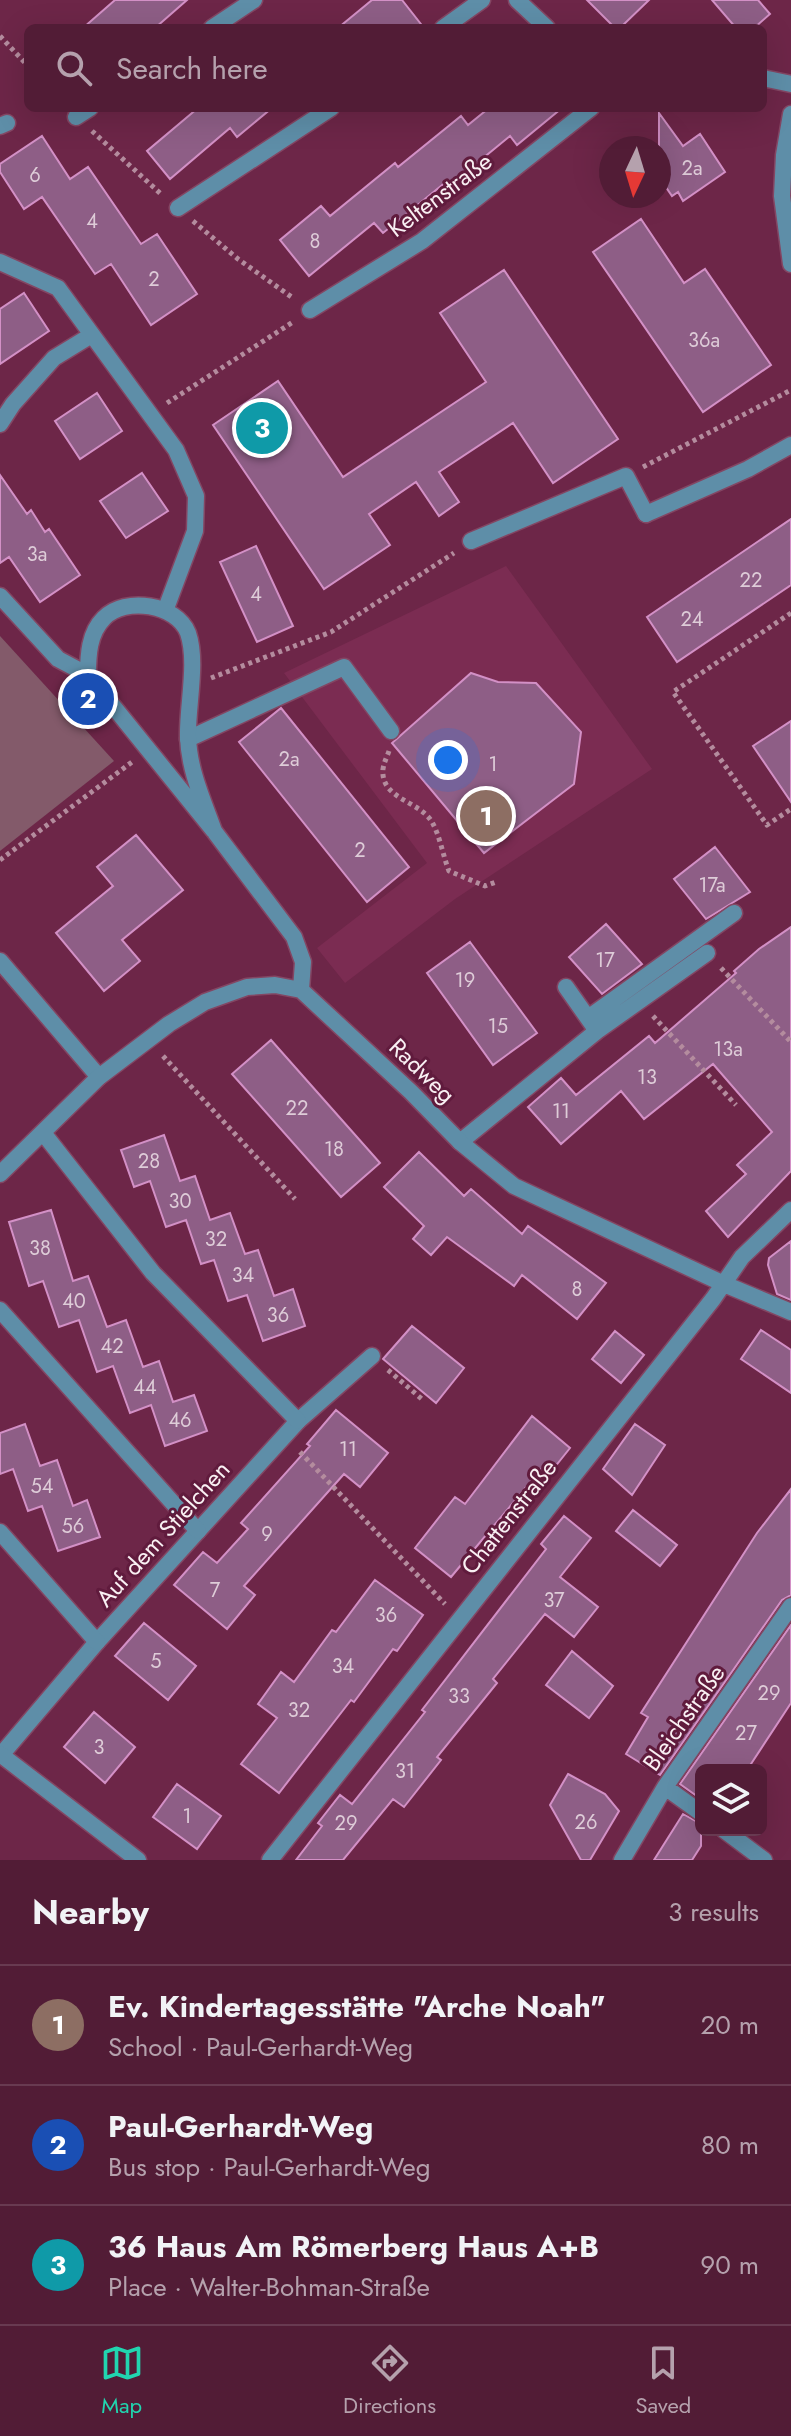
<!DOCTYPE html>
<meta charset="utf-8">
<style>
:root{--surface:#521c36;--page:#58253e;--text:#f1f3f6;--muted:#b5a1ad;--line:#683a51;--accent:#21d5af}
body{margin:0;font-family:Jost,sans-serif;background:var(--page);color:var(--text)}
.controls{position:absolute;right:24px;bottom:24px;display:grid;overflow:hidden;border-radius:12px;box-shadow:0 8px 32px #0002}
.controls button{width:72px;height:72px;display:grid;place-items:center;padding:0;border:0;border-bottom:2px solid var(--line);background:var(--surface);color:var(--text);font:40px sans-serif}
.compass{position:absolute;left:599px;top:136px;width:72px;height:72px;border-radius:50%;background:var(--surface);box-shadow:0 8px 32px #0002;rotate:184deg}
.you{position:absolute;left:448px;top:760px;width:28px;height:28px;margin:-20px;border:6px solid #fff;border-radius:50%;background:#1a73e8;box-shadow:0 0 0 12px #1a73e833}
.badge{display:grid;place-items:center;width:52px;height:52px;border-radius:50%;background:var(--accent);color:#fff;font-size:26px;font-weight:700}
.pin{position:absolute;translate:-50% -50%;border:4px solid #fff;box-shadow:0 2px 8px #0006}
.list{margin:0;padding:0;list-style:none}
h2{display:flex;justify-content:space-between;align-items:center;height:104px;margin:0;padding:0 32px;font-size:34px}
h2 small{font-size:26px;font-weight:400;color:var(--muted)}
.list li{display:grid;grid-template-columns:52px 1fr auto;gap:24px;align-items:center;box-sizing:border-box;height:120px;padding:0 32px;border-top:2px solid var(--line)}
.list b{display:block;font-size:30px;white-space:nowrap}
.list p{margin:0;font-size:26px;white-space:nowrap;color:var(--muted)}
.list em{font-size:26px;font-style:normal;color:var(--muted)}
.icon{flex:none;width:44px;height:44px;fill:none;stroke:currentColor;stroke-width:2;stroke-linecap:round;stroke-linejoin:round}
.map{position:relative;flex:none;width:791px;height:1860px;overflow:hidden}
.search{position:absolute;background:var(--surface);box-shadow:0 8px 32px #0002;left:24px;right:24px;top:24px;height:88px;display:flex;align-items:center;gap:20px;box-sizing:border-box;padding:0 28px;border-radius:12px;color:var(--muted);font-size:30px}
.sheet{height:464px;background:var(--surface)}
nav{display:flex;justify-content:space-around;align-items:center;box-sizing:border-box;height:112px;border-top:2px solid var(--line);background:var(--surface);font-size:22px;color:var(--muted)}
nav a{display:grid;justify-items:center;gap:4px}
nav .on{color:var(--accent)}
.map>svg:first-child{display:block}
.built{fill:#7b2c52}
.green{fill:#835a6a}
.building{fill:#8e5e86;stroke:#d390c6;stroke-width:2}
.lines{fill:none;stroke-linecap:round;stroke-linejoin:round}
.lane-casing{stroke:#834663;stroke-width:19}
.street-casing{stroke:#834663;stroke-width:19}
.path{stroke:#b48c9e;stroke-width:5;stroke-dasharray:4 4;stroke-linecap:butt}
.lane{stroke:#5e8ea8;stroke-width:16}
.street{stroke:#5e8ea8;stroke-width:16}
.labels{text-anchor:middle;stroke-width:6;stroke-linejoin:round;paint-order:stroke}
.number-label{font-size:20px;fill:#deccd8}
.street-label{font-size:24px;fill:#f9f0f3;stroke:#601b3d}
</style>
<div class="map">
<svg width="791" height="1860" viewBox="0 0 791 1860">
<rect width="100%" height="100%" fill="#6d2648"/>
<path class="built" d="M 506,566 L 652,769 L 455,899 L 345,983 L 317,948 L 427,863 L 284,673 Z"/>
<path class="green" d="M 0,636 L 114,761 L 0,851 Z"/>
<path class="building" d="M 115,0 L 187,0 L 155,28 L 83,28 Z
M 372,0 L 402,0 L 424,28 L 338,28 Z
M 587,0 L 649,0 L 620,28 L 615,28 Z
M 712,0 L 758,0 L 770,14 L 754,28 L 736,28 Z
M 198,108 L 272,108 L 237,137 L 230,128 L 170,179 L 147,151 Z
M 489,108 L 562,108 L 517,145 L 510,136 L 449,186 L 446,182 L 383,233 L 374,223 L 309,276 L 280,240 L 321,206 L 330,216 L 395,163 L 398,167 L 461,116 L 468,125 Z
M 659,113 L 683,146 L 700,134 L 725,172 L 683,201 L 678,192 L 672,196 L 659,177 Z
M 42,136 L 70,179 L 88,167 L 141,244 L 157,234 L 197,294 L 151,325 L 111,264 L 95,274 L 42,197 L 24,209 L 0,172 L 0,164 Z
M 641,219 L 684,283 L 705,269 L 771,365 L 703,412 L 593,252 Z
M 504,270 L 618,439 L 553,483 L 513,423 L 439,472 L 459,502 L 439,516 L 416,482 L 369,514 L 390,545 L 324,589 L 213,425 L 278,381 L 343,477 L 486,382 L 440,313 Z
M 24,293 L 49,331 L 0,364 L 0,309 Z
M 97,393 L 122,431 L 80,459 L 55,421 Z
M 142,473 L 168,511 L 126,538 L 100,501 Z
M 0,475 L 27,514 L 31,510 L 45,532 L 49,529 L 80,575 L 40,602 L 9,557 L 0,563 Z
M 791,519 L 791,585 L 677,662 L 647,617 Z
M 256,546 L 293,626 L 257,642 L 220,562 Z
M 471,673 L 498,682 L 536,683 L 581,732 L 574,784 L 484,853 L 392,743 Z
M 281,708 L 409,867 L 367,902 L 239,742 Z
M 791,721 L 791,802 L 753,746 Z
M 136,835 L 183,890 L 122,940 L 140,961 L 104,991 L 56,933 L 113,886 L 97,867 Z
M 715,847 L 750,892 L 706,919 L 674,879 Z
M 606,924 L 642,964 L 602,994 L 569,957 Z
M 791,927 L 791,1171 L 728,1237 L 706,1211 L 746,1174 L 737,1165 L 772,1132 L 713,1064 L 644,1119 L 621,1091 L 561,1144 L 528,1107 L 561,1078 L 576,1095 L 649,1036 L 655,1043 L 736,973 L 734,971 L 759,949 Z
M 470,942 L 537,1033 L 493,1065 L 427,973 Z
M 271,1040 L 380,1163 L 341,1197 L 232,1074 Z
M 164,1135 L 180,1181 L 195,1176 L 210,1220 L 230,1213 L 245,1254 L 258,1250 L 274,1296 L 293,1289 L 305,1326 L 263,1341 L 247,1295 L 228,1301 L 214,1260 L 201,1264 L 186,1220 L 166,1227 L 150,1181 L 134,1187 L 121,1150 Z
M 419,1152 L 464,1196 L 471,1189 L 522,1234 L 528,1226 L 606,1283 L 577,1319 L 522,1275 L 514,1286 L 447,1237 L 431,1255 L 413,1239 L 424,1226 L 384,1187 Z
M 51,1210 L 73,1281 L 88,1276 L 107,1327 L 126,1320 L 143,1367 L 159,1361 L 173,1402 L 194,1395 L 207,1431 L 165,1446 L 151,1405 L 130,1413 L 113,1366 L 97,1372 L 79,1320 L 59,1327 L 43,1281 L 29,1286 L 9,1222 Z
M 791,1241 L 791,1300 L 777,1294 L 768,1265 L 769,1258 Z
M 412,1326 L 464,1368 L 436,1403 L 383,1359 Z
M 761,1330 L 791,1350 L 791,1393 L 741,1359 Z
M 615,1331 L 644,1355 L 621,1383 L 592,1359 Z
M 336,1410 L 388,1453 L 360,1487 L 344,1474 L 244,1586 L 255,1595 L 227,1629 L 174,1585 L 203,1552 L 217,1563 L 248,1529 L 241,1523 L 310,1446 L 307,1444 Z
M 532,1416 L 570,1448 L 550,1473 L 543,1467 L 451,1577 L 415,1548 L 455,1497 L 465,1504 Z
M 25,1424 L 40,1466 L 57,1460 L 73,1506 L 87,1500 L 100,1537 L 58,1551 L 42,1506 L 28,1511 L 13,1469 L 0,1474 L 0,1433 Z
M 635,1424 L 665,1445 L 632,1495 L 603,1469 Z
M 791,1489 L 791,1595 L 782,1600 L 660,1775 L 626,1754 L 648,1717 L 641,1713 L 757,1533 Z
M 633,1510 L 677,1545 L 660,1566 L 616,1531 Z
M 564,1516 L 591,1538 L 560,1577 L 598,1607 L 574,1637 L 545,1614 L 493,1679 L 497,1683 L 437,1757 L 441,1760 L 404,1807 L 393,1799 L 343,1860 L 296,1860 L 322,1826 L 318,1823 L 340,1795 L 352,1804 L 425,1712 L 422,1710 L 546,1549 L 541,1544 Z
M 375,1580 L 423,1615 L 397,1651 L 393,1649 L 354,1702 L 351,1700 L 279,1793 L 241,1764 L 277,1718 L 258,1704 L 281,1672 L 294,1682 L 332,1630 L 336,1632 Z
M 144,1623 L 196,1666 L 168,1700 L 115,1656 Z
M 791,1625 L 791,1703 L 747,1770 L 701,1770 L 701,1799 L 680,1784 Z
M 572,1651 L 613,1686 L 589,1718 L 546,1685 Z
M 94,1712 L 135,1747 L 105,1783 L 64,1747 Z
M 568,1774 L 605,1794 L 619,1811 L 590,1860 L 581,1860 L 550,1805 Z
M 177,1784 L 221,1816 L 197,1849 L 153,1817 Z
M 683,1814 L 701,1824 L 701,1846 L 692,1860 L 654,1860 Z"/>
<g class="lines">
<g class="lane-casing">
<path id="lane" d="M 212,28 L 254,0
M 443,28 L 482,0
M 76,117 L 90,108
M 0,126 L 7,123
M 178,208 L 331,108
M 310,310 L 422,241 L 591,108
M 646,514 L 748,469 L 791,445
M 188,739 L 344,667 L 391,731
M 0,961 L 99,1077
M 588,1018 L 734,913
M 597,1031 L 707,953
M 460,1142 L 597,1031 L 566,987
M 1,1755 L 97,1642 L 298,1421 L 372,1356"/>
</g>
<g class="street-casing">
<path id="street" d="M 517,0 L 547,28
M 763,78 L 791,84
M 791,114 L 784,155 L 782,196 L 791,264
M 0,262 L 58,288 L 176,450 L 196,496 L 195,531 L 165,611
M 0,424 L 13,404 L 54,358 L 90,336
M 471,541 L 626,476 L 646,514
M 0,596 L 58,659 L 88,675
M 214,831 C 203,800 189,770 188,737 C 187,707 198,662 188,633 C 177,604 125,596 104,618 C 89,633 88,655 88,675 L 214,831 L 294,937 L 303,962 L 301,990
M 44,1134 L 153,1273 L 298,1421
M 0,1174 L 99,1077 L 169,1024 L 205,1002 L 247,987 L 275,985 L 301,990 L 411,1092 L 460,1142 L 514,1186 L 724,1284 L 791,1312
M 0,1310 L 198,1531
M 0,1532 L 97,1642
M 0,1754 L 138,1860
M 665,1787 L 701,1813
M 724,1830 L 764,1860
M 270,1860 L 713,1299 L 742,1257 L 791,1210
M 622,1860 L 665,1787 L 791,1606"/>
</g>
<path class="path" d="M 0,36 L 28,66
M 92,131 L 161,194
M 193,221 L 238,259 L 293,298
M 167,403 L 293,322
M 643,467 L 791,390
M 791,613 L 673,692 L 767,825 L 791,809
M 211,678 L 331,632 L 454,553
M 389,751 C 387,757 384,762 383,769 C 380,799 420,801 432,822 C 440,836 443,856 449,871 L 485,886 L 496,882
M 0,860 L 132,762
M 721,968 L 791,1042
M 653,1016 L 736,1105
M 163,1056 L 295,1199
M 388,1370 L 423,1400
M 300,1452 L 445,1604"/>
<use href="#lane" class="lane"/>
<use href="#street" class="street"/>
</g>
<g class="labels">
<g class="number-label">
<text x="692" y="175">2a</text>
<text x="35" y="182">6</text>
<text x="92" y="228">4</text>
<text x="315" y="248">8</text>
<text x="154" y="286">2</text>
<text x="704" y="347">36a</text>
<text x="37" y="561">3a</text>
<text x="751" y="587">22</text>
<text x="256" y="601">4</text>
<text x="692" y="626">24</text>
<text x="289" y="766">2a</text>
<text x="493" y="771">1</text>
<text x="360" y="857">2</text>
<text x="712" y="892">17a</text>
<text x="605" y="967">17</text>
<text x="465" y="987">19</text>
<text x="498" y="1033">15</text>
<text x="728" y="1056">13a</text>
<text x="647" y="1084">13</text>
<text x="297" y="1115">22</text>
<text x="561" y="1118">11</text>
<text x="334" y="1156">18</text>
<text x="149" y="1168">28</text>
<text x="180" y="1208">30</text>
<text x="216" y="1246">32</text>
<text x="40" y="1255">38</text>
<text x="243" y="1282">34</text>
<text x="577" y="1296">8</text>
<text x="74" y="1308">40</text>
<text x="278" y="1322">36</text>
<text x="112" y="1353">42</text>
<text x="145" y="1394">44</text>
<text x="180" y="1427">46</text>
<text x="348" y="1456">11</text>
<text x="42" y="1493">54</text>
<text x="73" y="1533">56</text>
<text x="267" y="1541">9</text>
<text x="215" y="1597">7</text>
<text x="554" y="1607">37</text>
<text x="386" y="1622">36</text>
<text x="156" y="1668">5</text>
<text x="343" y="1673">34</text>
<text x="769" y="1700">29</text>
<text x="459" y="1703">33</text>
<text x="299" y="1717">32</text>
<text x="746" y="1740">27</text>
<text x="99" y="1754">3</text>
<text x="405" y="1778">31</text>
<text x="187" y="1823">1</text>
<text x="586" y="1829">26</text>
<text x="346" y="1830">29</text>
</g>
<g class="street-label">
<text transform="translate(440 195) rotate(-37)" y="8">Keltenstraße</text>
<text transform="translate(422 1071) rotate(44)" y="8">Radweg</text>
<text transform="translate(509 1517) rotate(-52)" y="8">Chattenstraße</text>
<text transform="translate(163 1534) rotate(-48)" y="8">Auf dem Stielchen</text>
<text transform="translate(684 1718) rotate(-55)" y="8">Bleichstraße</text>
</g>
</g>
</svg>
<div class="controls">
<button><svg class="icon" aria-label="layers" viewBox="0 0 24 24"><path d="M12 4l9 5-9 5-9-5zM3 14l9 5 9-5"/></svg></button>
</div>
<svg class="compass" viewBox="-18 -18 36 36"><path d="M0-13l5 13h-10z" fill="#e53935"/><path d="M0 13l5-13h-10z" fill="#b5a1ad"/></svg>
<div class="you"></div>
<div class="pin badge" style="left:486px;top:816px;background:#8d6e63">1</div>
<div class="pin badge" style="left:88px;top:699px;background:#1a4fb4">2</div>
<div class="pin badge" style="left:262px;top:428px;background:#0f9aa8">3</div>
<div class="search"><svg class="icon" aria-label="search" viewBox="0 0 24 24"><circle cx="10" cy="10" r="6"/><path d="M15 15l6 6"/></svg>Search here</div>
</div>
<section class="sheet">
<h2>Nearby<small>3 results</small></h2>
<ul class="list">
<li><span class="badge" style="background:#8d6e63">1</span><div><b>Ev. Kindertagesstätte &quot;Arche Noah&quot;</b><p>School · Paul-Gerhardt-Weg</p></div><em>20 m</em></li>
<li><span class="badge" style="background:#1a4fb4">2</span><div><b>Paul-Gerhardt-Weg</b><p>Bus stop · Paul-Gerhardt-Weg</p></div><em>80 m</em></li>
<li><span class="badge" style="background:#0f9aa8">3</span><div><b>36 Haus Am Römerberg Haus A+B</b><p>Place · Walter-Bohman-Straße</p></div><em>90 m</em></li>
</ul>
</section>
<nav>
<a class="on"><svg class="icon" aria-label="map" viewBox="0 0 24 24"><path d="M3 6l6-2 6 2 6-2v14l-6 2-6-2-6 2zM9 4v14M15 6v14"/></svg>Map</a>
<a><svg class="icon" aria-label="directions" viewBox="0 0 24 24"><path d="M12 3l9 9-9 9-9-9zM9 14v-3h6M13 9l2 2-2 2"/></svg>Directions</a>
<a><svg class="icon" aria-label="saved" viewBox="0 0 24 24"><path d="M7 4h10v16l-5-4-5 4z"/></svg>Saved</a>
</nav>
